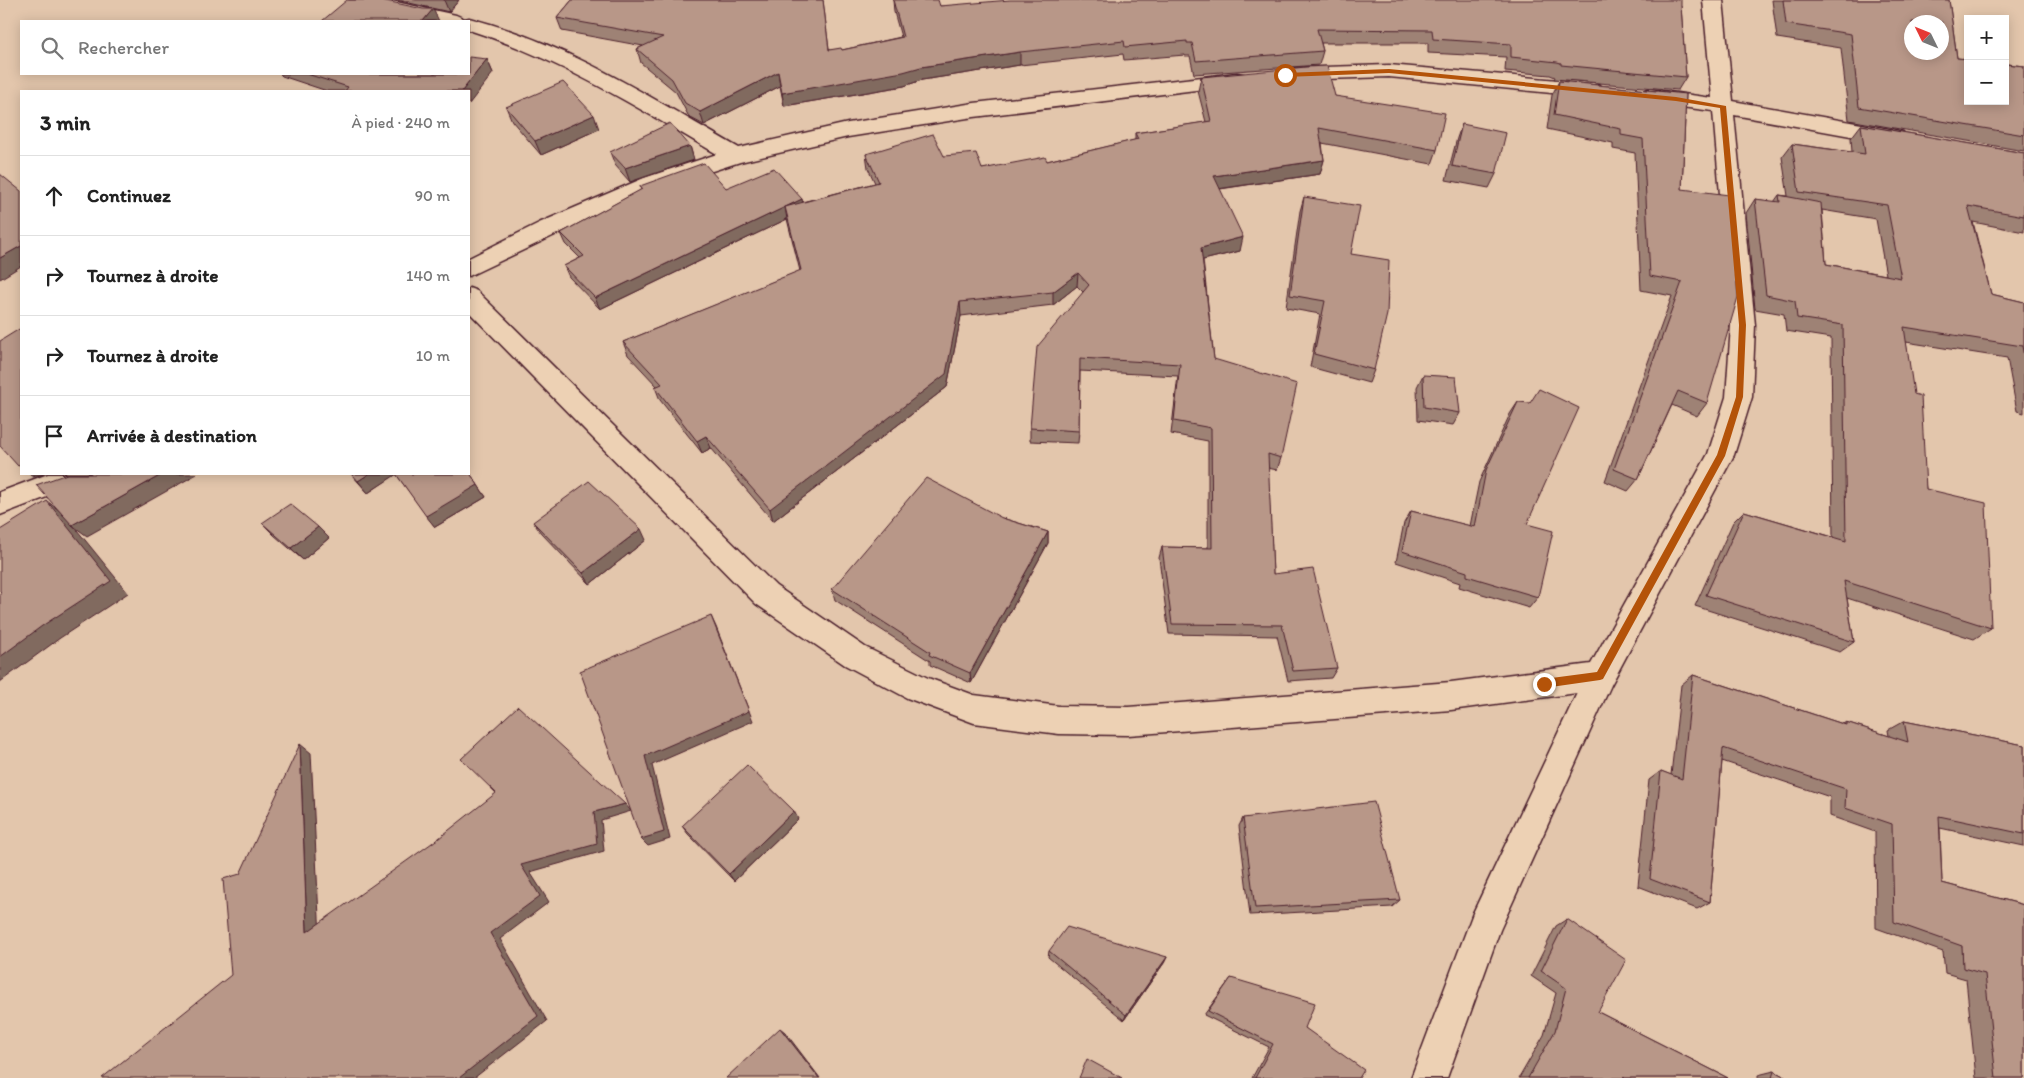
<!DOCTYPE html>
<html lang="fr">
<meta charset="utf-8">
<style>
:root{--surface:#fff;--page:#f6f6f6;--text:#222;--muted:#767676;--line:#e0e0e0}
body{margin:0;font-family:Itim,sans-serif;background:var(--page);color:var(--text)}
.controls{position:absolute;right:15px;top:15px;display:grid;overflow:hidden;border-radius:0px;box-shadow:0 2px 12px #0003}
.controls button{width:45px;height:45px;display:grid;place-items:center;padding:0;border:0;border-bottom:1px solid var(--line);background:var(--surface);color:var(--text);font:25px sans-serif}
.compass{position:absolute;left:1904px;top:15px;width:45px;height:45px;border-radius:50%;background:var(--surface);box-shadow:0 2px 12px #0003;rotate:313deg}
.stop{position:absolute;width:15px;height:15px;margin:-11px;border:4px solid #b45309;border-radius:50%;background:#fff}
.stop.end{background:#b45309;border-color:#fff;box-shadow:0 1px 5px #0008}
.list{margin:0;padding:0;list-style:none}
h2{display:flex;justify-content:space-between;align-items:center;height:65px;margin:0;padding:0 20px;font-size:21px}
h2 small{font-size:16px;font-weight:400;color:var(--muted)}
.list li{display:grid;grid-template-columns:32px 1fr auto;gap:15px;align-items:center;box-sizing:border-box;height:80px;padding:0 20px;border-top:1px solid var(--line)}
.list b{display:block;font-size:19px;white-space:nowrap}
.list em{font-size:16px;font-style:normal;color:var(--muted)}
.icon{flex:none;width:28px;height:28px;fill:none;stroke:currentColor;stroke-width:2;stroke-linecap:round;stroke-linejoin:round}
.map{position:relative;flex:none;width:2024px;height:1078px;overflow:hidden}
.search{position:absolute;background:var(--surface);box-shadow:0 2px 12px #0003;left:20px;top:20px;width:450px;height:55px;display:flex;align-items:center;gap:12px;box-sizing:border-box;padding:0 18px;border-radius:0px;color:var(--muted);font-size:19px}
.panel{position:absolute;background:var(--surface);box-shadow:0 2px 12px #0003;left:20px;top:90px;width:450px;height:385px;border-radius:0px}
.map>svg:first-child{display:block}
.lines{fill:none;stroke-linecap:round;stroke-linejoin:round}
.minor-casing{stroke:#4a1f2b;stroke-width:3}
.minor{fill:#edd1b4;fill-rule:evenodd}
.wall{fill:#9e8275;stroke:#4a1f2b;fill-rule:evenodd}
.shaded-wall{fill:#816a5f;stroke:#4a1f2b}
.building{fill:#b89788;stroke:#4a1f2b;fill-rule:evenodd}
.route{fill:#b45309}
</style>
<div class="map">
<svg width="2024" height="1078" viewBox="0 0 2024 1078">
<rect width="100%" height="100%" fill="#e3c6ac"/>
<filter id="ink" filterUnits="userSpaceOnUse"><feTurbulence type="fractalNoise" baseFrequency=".02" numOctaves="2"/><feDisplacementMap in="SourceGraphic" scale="10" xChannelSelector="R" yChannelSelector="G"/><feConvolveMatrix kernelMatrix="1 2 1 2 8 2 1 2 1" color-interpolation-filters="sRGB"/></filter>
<g filter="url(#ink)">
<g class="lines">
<g class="minor-casing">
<path id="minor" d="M 350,0 L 387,0 L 456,15 L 465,19 L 469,18 C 567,43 652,98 739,148 L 848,123 L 974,103 L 1237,73 L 1244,74 L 1247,79 L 1244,84 L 1237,85 L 974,117 L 848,137 L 740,162 L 660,188 L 555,235 L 469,276 L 469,258 L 539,223 L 644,178 L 717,154 C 637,107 558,58 469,30 L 469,21 L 430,21 L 353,4 Z
M 1703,0 L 1723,0 L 1733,101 L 1895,130 L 1903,132 L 1906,137 L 1903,142 L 1895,144 L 1734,115 L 1755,325 L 1752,397 L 1734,455 L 1611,685 L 1500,930 L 1447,1078 L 1411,1078 L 1473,913 L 1577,693 L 1451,710 L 1128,735 L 1059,734 L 974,723 L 907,698 L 845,665 L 756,604 L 469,312 L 469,288 L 477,291 L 776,586 L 865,647 L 928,678 L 974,695 L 1059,706 L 1128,707 L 1451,682 L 1591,664 L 1708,454 L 1726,397 L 1731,325 L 1713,111 L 1649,103 L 1642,101 L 1639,96 L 1642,91 L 1649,89 L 1712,98 Z
M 1389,65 L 1593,83 L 1600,85 L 1603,90 L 1600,95 L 1593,97 L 1389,77 L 1292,80 L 1285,79 L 1282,74 L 1285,69 L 1292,68 Z
M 48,474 L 90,474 L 86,482 L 0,515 L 0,492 Z"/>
</g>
<use href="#minor" class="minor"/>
</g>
<path class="wall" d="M 396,0 L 459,0 L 449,12 Z
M 572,0 L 823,0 L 829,50 L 842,50 L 901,37 L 894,12 L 893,0 L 940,6 L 1681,6 L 1686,77 L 1678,90 L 1554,79 L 1555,77 L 1550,75 L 1505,71 L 1506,57 L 1428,53 L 1428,43 L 1321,43 L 1323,51 L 1319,65 L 1194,74 L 1190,56 L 1185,56 L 1185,55 L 1124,60 L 1123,54 L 1020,65 L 922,80 L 904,86 L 784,106 L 780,86 L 704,125 L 689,117 L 676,92 L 641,63 L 637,49 L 643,46 L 562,31 L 557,18 Z
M 1772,0 L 1949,0 L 1957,58 L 2024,66 L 2024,151 L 1849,120 L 1841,48 L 1777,38 Z
M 487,59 L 493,73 L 469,91 L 327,91 L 282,76 L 280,74 L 469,74 Z
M 1201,77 L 1335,96 L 1437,150 L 1432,164 L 1322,143 L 1324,160 L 1320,174 L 1220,189 L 1240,251 L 1203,260 L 1214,359 L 1281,458 L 1277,470 L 1268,468 L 1273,574 L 1337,668 L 1331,678 L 1288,681 L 1277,636 L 1169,634 L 1159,558 L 1162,547 L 1208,548 L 1208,441 L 1171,434 L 1178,376 L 1080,371 L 1079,431 L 1078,443 L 1030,441 L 1030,428 L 1083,292 L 1077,286 L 1053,305 L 961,316 L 947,387 L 773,521 L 711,448 L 702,453 L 660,400 L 655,387 L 657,386 L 628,355 L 623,342 L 800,271 L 787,219 L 600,309 L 569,277 L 564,266 L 580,258 L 566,244 L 561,233 L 641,190 L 640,186 L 726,188 L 802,199 L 802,202 L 875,183 L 868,168 L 866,154 L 944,156 L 982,169 L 1047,161 L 1135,140 L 1135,133 L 1206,122 L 1198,91 Z
M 1559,81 L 1686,94 L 1682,189 L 1707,403 L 1697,416 L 1672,405 L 1638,479 L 1628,491 L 1605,481 L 1672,296 L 1641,290 L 1635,153 L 1613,149 L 1613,143 L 1547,129 L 1552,95 Z
M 506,107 L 599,129 L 541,155 L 512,121 Z
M 1462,124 L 1496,174 L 1489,188 L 1446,180 L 1457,138 Z
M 1861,125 L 2024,153 L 2024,232 L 1973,222 L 1991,294 L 2024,302 L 2024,413 L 2017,411 L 2007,358 L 1906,342 L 1926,489 L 1991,628 L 1974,639 L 1847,598 L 1854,642 L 1840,652 L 1695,606 L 1733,522 L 1744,511 L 1833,537 L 1831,338 L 1786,331 L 1784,314 L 1755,309 L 1746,213 L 1755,199 L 1774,202 L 1779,195 L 1788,196 L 1782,157 L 1792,144 L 1852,152 L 1851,138 ZM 1822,210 L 1876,219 L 1886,275 L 1826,264 Z
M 690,146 L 694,160 L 630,182 L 615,165 L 610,152 Z
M 1304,197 L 1351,254 L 1374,370 L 1369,383 L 1310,367 L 1320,314 L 1286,308 L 1300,211 Z
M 1423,375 L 1460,413 L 1453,425 L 1418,420 L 1417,387 Z
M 1518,402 L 1527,524 L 1538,597 L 1529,608 L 1459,587 L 1460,583 L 1396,562 L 1404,523 L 1411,511 L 1470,526 L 1479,482 L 1510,414 Z
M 469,472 L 486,497 L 435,527 L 396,474 L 368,493 L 351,474 L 469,474 Z
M 1002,518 L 1048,532 L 1048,543 L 971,683 L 930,665 L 930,661 L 835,600 L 832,589 Z
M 533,522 L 646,540 L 590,584 L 541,533 Z
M 262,523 L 329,538 L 303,560 L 274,535 Z
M 1693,675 L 1843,724 L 1846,722 L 1889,736 L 1888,730 L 1904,721 L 2024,745 L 2024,846 L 1940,828 L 1942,883 L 2024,905 L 2024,1078 L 1976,1078 L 1966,979 L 1945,973 L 1943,952 L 1876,928 L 1875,832 L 1830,816 L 1830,797 L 1722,761 L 1710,902 L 1697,909 L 1638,886 L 1649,780 L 1661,771 L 1671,775 L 1681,685 Z
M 1243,818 L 1400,900 L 1392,907 L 1250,915 L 1239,826 Z
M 798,819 L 734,881 L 688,834 L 682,826 Z
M 1567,919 L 1598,1012 L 1728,1078 L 1519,1078 L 1544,1035 L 1556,993 L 1531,976 L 1556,926 Z
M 1049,951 L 1167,957 L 1164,963 L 1124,1020 L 1048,957 Z
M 1231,978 L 1305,1028 L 1359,1078 L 1252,1078 L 1269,1047 L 1204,1015 Z
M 1774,1071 L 1787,1078 L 1758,1078 L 1758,1075 Z"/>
<path class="shaded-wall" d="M 444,0 L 459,0 L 449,12 Z
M 433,9 L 439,21 L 423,21 Z
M 1020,52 L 1020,65 L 922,80 L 904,86 L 784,106 L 782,93 L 921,67 Z
M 487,59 L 493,73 L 469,104 L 469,91 L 462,91 Z
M 778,72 L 780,86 L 704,125 L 700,112 Z
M 594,115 L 599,129 L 541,155 L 535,141 Z
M 690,146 L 694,160 L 630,182 L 625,168 Z
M 1324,160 L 1320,174 L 1211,190 L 1214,176 Z
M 802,199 L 804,210 L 785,207 Z
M 785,207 L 787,219 L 600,309 L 595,298 Z
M 1243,237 L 1240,251 L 1199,261 L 1201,248 Z
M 21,246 L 21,266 L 0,279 L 0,258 Z
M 1078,273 L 1077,286 L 1053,305 L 1053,292 Z
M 960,302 L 961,316 L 947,387 L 773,521 L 770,509 Z
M 706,436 L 711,448 L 702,453 L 697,441 Z
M 469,472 L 486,497 L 435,527 L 426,516 Z
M 29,474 L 44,474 L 33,477 Z
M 163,474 L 197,474 L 87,536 L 72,525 Z
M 369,474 L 397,474 L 368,493 L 358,481 Z
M 47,501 L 64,514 L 128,593 L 60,638 L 0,682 L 0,657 Z
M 318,527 L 329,538 L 303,560 L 291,548 Z
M 641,529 L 646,540 L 590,584 L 583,573 Z
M 1048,532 L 1048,543 L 971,683 L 970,673 Z
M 711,616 L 716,627 L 753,721 L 652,765 L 670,839 L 648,846 L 641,839 L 645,756 Z
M 300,744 L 311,753 L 320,938 L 307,932 Z
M 625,804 L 631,811 L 601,820 L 604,851 L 530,872 L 549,902 L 500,939 L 547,1021 L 474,1078 L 459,1078 L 490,933 L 521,865 L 594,812 Z
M 794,811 L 798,819 L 734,881 L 729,874 Z
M 1167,957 L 1164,963 L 1124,1020 L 1126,1015 Z
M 780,1028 L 785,1032 L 820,1078 L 819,1078 Z"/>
<path class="building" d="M 347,0 L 381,0 L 423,9 L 433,9 L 423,21 L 322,21 Z
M 572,0 L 823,0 L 829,50 L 841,48 L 842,50 L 903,37 L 893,0 L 938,0 L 940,6 L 1010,0 L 1681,0 L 1681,6 L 1686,77 L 1561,65 L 1561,63 L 1557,62 L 1511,57 L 1511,44 L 1433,39 L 1432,30 L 1317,29 L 1323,51 L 1196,61 L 1192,43 L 1187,43 L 1187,41 L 1125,47 L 1124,41 L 1020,52 L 921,67 L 903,72 L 782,93 L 778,72 L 700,112 L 685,103 L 672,79 L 637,49 L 663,37 L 557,18 Z
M 1783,0 L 1949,0 L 1957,58 L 1968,59 L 1968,101 L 2005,101 L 2005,64 L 2024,66 L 2024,135 L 1859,107 L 1851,34 L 1786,24 ZM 1912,22 L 1942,22 L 1942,52 L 1912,52 Z
M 469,57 L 487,59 L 462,91 L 345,91 L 348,87 L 307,74 L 469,74 Z
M 1327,66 L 1335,96 L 1445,113 L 1437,150 L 1319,128 L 1324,160 L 1214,176 L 1243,237 L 1201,248 L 1214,359 L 1297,384 L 1281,458 L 1268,454 L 1273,574 L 1313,569 L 1337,668 L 1293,671 L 1282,625 L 1172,624 L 1162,547 L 1212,548 L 1211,428 L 1174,421 L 1180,364 L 1080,358 L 1079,431 L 1030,428 L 1037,347 L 1089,285 L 1078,273 L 1053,292 L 960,302 L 946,374 L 770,509 L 706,436 L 697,441 L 655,387 L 662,384 L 623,342 L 801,270 L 785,207 L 879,182 L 866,154 L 933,134 L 944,156 L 976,153 L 982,169 L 1045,157 L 1047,161 L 1138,139 L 1135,133 L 1211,121 L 1201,77 L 1306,67 Z
M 1559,81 L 1686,94 L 1682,189 L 1729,195 L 1738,297 L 1707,403 L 1678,391 L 1638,479 L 1614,469 L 1682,282 L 1650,276 L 1643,139 L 1621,135 L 1621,129 L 1554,115 Z
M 563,82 L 594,115 L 535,141 L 506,107 Z
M 670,123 L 690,146 L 625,168 L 610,152 Z
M 1462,124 L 1506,133 L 1496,174 L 1452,166 Z
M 1861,125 L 2024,153 L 2024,216 L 1968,206 L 1991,294 L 2024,302 L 2024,357 L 2022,346 L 1904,327 L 1914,394 L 1921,396 L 1926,489 L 1986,503 L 1991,628 L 1844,581 L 1854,642 L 1706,595 L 1744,511 L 1846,541 L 1843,325 L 1797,318 L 1795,301 L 1766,295 L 1755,199 L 1780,202 L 1779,195 L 1821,203 L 1826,264 L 1901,278 L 1887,205 L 1799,192 L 1792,144 L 1865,154 Z
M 704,163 L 726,188 L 774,168 L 802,199 L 595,298 L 564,266 L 584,256 L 561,233 L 642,189 L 640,186 Z
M 0,174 L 21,191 L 21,246 L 0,258 Z
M 1304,197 L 1360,206 L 1351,254 L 1389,260 L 1387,314 L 1374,370 L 1314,354 L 1325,301 L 1290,295 Z
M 21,328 L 21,464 L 18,466 L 0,446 L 0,341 Z
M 1423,375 L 1456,377 L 1460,413 L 1424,407 Z
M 1539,389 L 1579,408 L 1527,524 L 1553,531 L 1538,597 L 1467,576 L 1467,572 L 1402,551 L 1411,511 L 1475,527 L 1486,470 L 1518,402 L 1530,403 Z
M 469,472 L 478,485 L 426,516 L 396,474 L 469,474 Z
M 67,474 L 163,474 L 72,525 L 36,485 Z
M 352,474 L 369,474 L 358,481 Z
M 926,478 L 1002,518 L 1048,532 L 970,673 L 929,655 L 930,652 L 832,589 Z
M 589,481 L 641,529 L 583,573 L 533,522 Z
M 47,501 L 111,581 L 42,626 L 0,657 L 0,593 L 1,592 L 0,591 L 0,530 Z
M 290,504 L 318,527 L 291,548 L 262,523 Z
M 711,616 L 749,711 L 645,756 L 664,832 L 641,839 L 580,671 Z
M 1693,675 L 1846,725 L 1846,722 L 1908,742 L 1904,721 L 2024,745 L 2024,834 L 1939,816 L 1942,883 L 2024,905 L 2024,1078 L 1996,1078 L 1985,974 L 1963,968 L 1962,946 L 1894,922 L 1892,824 L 1845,808 L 1846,789 L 1723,748 L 1710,902 L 1650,879 L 1661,771 L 1682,779 Z
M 518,706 L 625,804 L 594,812 L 597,844 L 521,865 L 540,896 L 490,933 L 538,1016 L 459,1078 L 102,1078 L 231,975 L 223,879 L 240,874 L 300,744 L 307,932 L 439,838 L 496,793 L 461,759 Z
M 747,765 L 794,811 L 729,874 L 682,826 Z
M 1374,802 L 1400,900 L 1255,908 L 1243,818 Z
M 1567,919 L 1626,960 L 1598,1012 L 1728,1078 L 1625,1078 L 1624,1077 L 1623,1078 L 1528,1078 L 1555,1031 L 1566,988 L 1541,971 Z
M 1067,927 L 1167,957 L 1126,1015 L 1049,951 Z
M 1231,978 L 1315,1003 L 1305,1028 L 1364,1070 L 1359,1078 L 1255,1078 L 1273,1044 L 1208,1011 Z
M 780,1028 L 819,1078 L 726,1078 Z
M 1087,1059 L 1122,1078 L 1079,1078 Z
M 1774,1071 L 1787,1078 L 1772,1078 Z"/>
</g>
<path class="route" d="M 1389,69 L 1676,97 L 1726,106 L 1746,325 L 1743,397 L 1725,456 L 1603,679 L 1600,680 L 1544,688 L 1539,684 L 1544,679 L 1597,672 L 1717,455 L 1736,397 L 1739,325 L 1720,108 L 1676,101 L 1389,73 L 1285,77 L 1282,75 L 1285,73 Z"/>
</svg>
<div class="controls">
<button>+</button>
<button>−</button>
</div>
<svg class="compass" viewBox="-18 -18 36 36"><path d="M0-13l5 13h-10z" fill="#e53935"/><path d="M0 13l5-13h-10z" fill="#767676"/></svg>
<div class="stop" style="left:1285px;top:75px"></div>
<div class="stop end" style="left:1544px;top:684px"></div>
<div class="search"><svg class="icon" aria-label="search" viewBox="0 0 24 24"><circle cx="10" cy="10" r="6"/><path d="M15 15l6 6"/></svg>Rechercher</div>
<section class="panel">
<h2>3 min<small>À pied · 240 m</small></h2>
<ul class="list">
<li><svg class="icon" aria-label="ahead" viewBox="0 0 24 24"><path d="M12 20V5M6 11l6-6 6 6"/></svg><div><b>Continuez</b></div><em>90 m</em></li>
<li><svg class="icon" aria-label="right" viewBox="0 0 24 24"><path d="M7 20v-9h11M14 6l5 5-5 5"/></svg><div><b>Tournez à droite</b></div><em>140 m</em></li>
<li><svg class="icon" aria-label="right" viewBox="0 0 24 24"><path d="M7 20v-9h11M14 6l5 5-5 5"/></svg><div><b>Tournez à droite</b></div><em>10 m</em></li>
<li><svg class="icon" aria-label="arrive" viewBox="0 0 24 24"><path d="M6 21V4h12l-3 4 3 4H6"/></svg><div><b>Arrivée à destination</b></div></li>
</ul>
</section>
</div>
